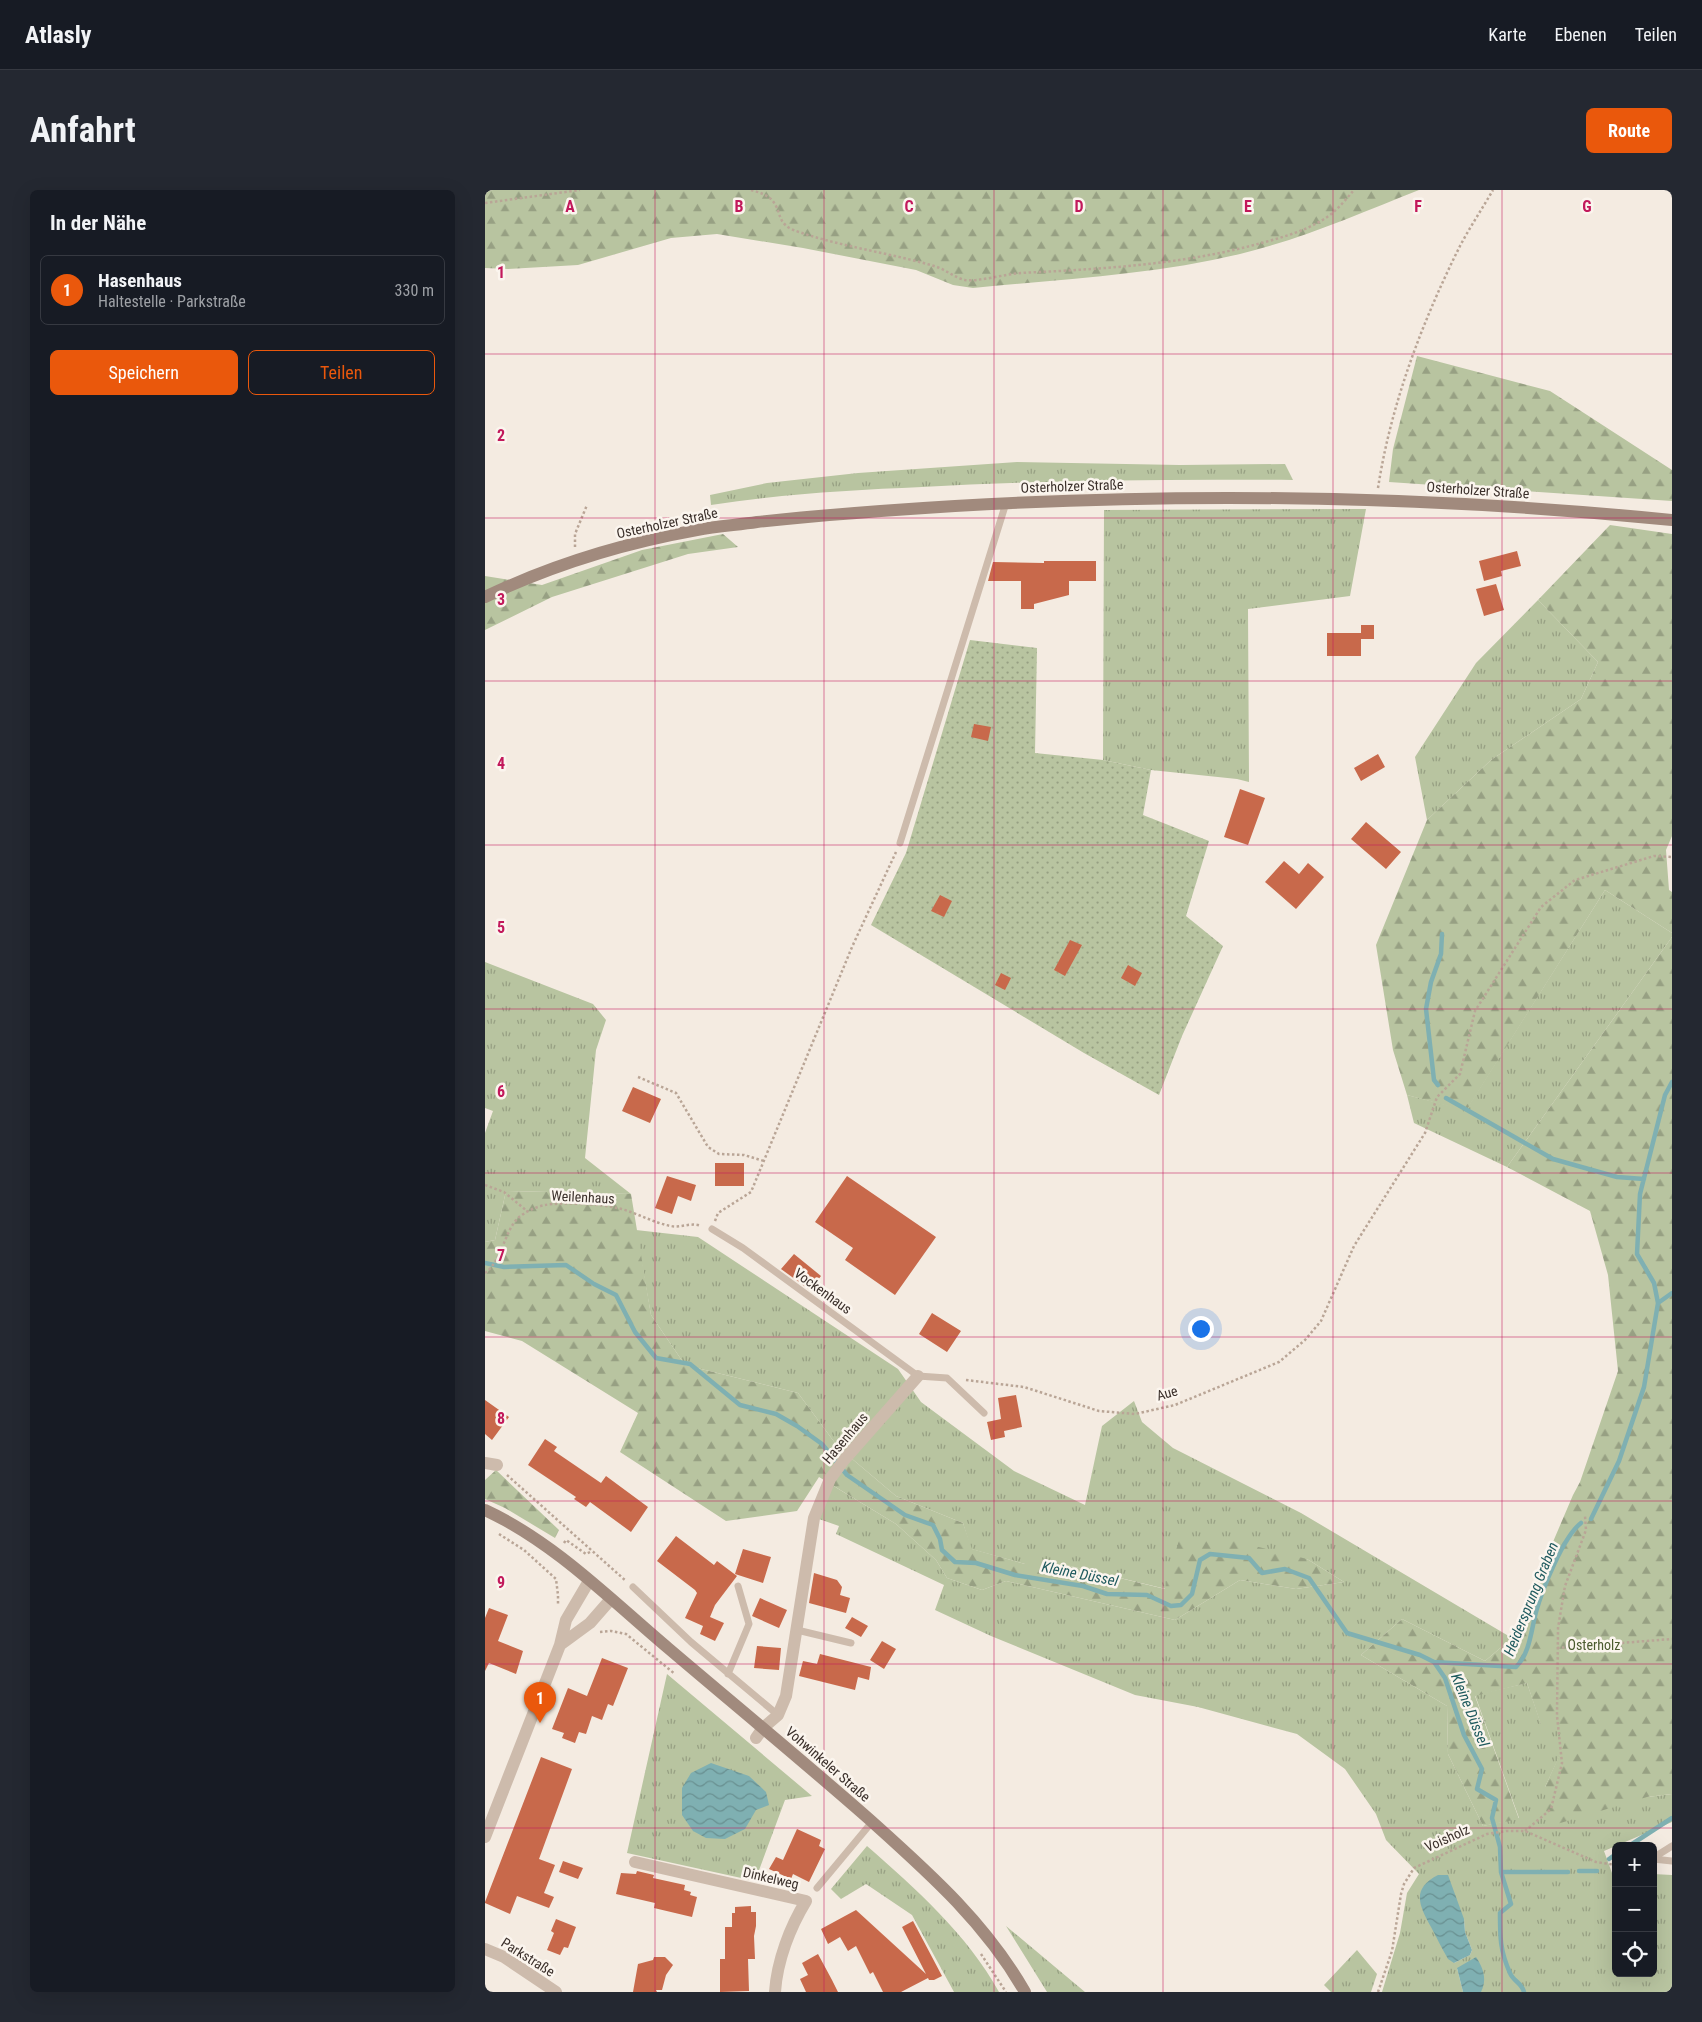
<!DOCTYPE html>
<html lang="de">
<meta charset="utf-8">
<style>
:root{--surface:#171b24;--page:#242831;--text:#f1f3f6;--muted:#9ea1a6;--line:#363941;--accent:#ea580c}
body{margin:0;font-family:"Roboto Condensed",sans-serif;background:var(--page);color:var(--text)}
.controls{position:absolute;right:15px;bottom:15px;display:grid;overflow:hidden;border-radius:8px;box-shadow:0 5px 20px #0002}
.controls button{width:45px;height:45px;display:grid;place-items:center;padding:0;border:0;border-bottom:1px solid var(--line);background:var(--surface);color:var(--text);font:25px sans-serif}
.you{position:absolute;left:715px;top:1138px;width:18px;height:18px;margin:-12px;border:4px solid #fff;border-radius:50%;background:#1a73e8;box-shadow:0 0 0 8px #1a73e833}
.badge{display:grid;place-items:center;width:32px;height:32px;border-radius:50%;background:var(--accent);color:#fff;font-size:16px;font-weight:700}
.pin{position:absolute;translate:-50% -41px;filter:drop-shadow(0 1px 2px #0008)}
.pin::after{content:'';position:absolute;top:26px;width:18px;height:15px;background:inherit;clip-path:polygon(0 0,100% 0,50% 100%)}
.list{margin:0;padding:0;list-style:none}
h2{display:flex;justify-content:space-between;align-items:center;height:65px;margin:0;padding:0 20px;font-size:21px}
h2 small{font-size:16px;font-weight:400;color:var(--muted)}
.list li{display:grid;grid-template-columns:32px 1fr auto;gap:15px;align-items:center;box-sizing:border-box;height:70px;margin:0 10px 10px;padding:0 10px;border:1px solid var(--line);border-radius:8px}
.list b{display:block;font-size:19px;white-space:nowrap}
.list p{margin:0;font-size:16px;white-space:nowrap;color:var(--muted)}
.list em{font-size:16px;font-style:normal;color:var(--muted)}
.actions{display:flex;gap:10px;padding:15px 20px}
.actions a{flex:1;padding:11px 0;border:1px solid var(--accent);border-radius:8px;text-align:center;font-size:18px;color:var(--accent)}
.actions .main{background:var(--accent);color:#fff}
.icon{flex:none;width:28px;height:28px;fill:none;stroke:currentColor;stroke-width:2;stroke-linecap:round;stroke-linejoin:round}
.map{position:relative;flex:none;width:1187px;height:1802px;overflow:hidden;border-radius:8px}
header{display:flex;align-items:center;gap:30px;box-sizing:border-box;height:70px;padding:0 25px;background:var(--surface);border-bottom:1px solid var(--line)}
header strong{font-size:24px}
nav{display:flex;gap:28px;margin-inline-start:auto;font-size:18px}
.intro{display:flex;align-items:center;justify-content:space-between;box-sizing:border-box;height:120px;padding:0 30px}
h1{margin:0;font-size:35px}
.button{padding:12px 22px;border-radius:8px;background:var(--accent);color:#fff;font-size:18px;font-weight:700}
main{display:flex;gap:30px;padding:0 30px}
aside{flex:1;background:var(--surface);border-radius:8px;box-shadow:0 5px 20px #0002}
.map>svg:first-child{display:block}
.grass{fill:url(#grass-tufts);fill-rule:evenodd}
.forest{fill:url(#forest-firs)}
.garden{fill:url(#garden-dots)}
.water{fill:url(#water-waves)}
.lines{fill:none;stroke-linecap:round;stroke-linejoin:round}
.stream{stroke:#7fb0b2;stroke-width:4.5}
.building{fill:#c8694b}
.path{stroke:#b9a596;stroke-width:2.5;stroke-dasharray:2.5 2.5;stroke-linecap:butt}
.service{stroke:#cdbbac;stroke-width:7}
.minor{stroke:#cdbbac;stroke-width:12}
.secondary{stroke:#a18a7d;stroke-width:12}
.grid{fill:none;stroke:#c2185b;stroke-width:1;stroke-opacity:0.55}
.labels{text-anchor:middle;stroke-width:5;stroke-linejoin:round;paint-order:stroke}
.street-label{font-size:14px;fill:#3b302b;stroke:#fbf5ee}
.park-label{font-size:14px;fill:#4a5a2e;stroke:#fbf5ee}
.water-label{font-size:15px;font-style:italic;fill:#1f5a5e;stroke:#fbf5ee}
.grid-label{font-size:16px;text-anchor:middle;font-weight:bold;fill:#c2185b;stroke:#fbf5ee;stroke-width:5;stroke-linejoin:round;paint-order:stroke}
</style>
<header>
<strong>Atlasly</strong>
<nav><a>Karte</a><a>Ebenen</a><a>Teilen</a></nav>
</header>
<div class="intro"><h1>Anfahrt</h1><a class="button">Route</a></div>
<main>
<aside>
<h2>In der Nähe<small></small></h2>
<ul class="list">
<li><span class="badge">1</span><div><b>Hasenhaus</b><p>Haltestelle · Parkstraße</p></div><em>330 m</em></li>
</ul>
<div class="actions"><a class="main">Speichern</a><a>Teilen</a></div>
</aside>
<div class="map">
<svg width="1187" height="1802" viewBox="0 0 1187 1802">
<defs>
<pattern id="grass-tufts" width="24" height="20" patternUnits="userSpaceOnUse" patternTransform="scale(1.25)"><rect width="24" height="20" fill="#b8c4a0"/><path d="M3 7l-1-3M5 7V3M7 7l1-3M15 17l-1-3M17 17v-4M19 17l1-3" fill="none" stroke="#97a083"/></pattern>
<pattern id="forest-firs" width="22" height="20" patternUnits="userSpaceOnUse" patternTransform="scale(1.25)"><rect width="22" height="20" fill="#b8c4a0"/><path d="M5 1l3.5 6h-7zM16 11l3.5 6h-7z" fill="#97a083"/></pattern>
<pattern id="garden-dots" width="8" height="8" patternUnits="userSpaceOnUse" patternTransform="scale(1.25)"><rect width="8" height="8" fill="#b8c4a0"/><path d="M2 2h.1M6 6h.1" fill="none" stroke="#97a083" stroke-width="1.8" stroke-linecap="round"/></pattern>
<pattern id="water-waves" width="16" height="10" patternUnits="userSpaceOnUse" patternTransform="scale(1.25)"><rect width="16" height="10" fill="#7fb0b2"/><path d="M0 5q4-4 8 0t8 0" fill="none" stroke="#699091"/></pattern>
</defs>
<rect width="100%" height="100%" fill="#f4ebe1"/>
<path class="grass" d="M 532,272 L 695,275 L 800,274 L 808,290 C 685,289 561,290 437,297 C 367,300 296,304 226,315 L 225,305 L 282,293 L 373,283 Z
M 881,319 L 865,406 L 763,419 L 764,592 L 752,589 L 666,580 L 618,570 L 619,320 Z
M 1053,410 L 1113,472 L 1096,509 L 1006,570 L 942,630 L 930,567 L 991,473 Z
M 1120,700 L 1187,743 L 1187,747 L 1022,977 L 929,933 L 922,905 L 981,920 Z
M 0,772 L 108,814 L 121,830 L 111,860 L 100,968 L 146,1004 L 21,1001 L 10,1050 L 0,1052 L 0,943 L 8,921 L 0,918 Z
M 151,1040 L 213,1047 L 413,1179 L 436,1212 L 529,1281 L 600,1315 L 617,1236 L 649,1211 L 657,1232 L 688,1258 L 816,1323 L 1027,1448 L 1000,1471 L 917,1429 L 876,1465 L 962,1516 L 963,1564 L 998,1636 L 1034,1628 L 990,1505 L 1042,1493 L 1056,1534 L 1089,1535 L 1060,1597 L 1162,1607 L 1187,1604 L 1187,1632 L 1119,1661 L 1127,1683 L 1131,1683 L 1131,1783 L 1168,1783 L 1168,1684 L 1187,1685 L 1187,1802 L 996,1802 L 972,1778 L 978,1802 L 897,1802 L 915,1743 L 922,1703 L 934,1684 L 901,1650 L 891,1624 L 860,1579 L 812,1544 L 713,1517 L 650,1505 L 506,1446 L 450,1420 L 459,1395 L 351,1344 L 354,1336 L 334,1329 L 347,1295 L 411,1334 L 451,1370 L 462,1388 L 497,1400 L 521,1391 L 690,1430 L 755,1390 L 811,1399 L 859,1392 L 822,1369 L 681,1399 L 577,1374 L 540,1374 L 486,1359 L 478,1333 L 411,1306 L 353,1257 L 313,1203 L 200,1175 L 166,1125 ZM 979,1729 L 980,1742 L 987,1760 L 985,1765 L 969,1773 Z
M 182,1484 L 327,1606 L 300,1610 L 270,1691 L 142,1663 Z
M 382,1656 C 431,1699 482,1744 514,1802 L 469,1802 L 427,1725 L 381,1694 L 356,1709 L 346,1699 Z
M 521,1736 L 600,1802 L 562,1802 Z
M 872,1760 L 892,1784 L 886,1802 L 846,1802 L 839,1795 Z"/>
<path class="forest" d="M 0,0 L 934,0 C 876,23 817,49 755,64 C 668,85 577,89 488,98 L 468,95 L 431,80 L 318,58 L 232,44 L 186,48 L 93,75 L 23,79 L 0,78 Z
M 932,166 L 1065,201 L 1187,280 L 1187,311 L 904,292 L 908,259 Z
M 1125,335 L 1187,344 L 1187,646 L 1181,660 L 1184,700 L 1187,702 L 1187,743 L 1120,700 L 981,921 L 922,905 L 908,860 L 891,755 L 942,630 L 1006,570 L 1096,509 L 1113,472 L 1053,410 Z
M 238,344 L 253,357 L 203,364 L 67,407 L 0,440 L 0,386 L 57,395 L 157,360 Z
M 1187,747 L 1187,1604 L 1162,1607 L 1062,1637 L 1060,1597 L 1088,1535 L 1056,1535 L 1042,1493 L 990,1506 L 1034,1629 L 998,1636 L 963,1564 L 962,1516 L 876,1465 L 917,1429 L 1000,1471 L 1027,1448 L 1088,1305 L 1095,1292 L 1133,1181 L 1123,1085 L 1105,1021 L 1022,977 Z
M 21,1001 L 146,1004 L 166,1125 L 200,1175 L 313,1203 L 353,1257 L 411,1306 L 478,1333 L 487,1359 L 540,1374 L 577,1374 L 680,1399 L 694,1350 L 741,1349 L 822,1369 L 859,1392 L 811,1399 L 755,1390 L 690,1430 L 521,1391 L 497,1400 L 462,1388 L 451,1370 L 411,1334 L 334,1287 L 312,1321 L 241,1331 L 135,1262 L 153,1223 L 37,1151 L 0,1141 L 0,1052 L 10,1050 Z
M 11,1280 L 74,1340 L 70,1348 L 20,1318 L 0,1309 L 0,1290 Z"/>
<path class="garden" d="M 485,450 L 552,458 L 550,563 L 618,570 L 666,580 L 658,625 L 724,651 L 701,726 L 738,756 L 697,846 L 674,905 L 599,863 L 386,735 L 421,663 Z"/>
<path class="water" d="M 226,1573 L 264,1586 L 281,1602 L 284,1615 L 271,1620 L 260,1639 L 240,1649 L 221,1648 L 208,1641 L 197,1625 L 197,1598 L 206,1583 Z
M 953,1685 L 963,1685 L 979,1729 L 980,1742 L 987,1760 L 985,1765 L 969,1773 L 963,1769 C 957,1759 952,1748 946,1737 C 934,1715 926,1699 953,1685 Z
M 991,1767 C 999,1779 1002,1790 996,1802 L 978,1802 L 972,1778 Z"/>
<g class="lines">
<path class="stream" d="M 953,895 L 949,890 L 941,819 L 946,792 L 956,764 L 957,744
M 961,908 L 1068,969 L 1132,987 L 1159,989
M 0,1073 L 19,1077 L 81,1075 L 109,1094 L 131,1105 L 150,1142 L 171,1168 L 205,1174 L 255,1215 L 291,1224 L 312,1236 L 337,1254 L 362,1285 L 420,1325 L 448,1335 L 455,1349 L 457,1360 L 470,1372 L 491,1373 L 530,1385 L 598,1396 L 622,1404 L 662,1405 L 686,1416 L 696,1415 L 707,1404 L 715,1370 L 725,1364 L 764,1368 L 777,1383 L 800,1379 L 824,1388 L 862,1443 L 935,1465 L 949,1472 L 960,1488 L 979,1545 L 997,1579 L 992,1599 L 1011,1610 L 1007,1628 L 1015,1657 L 1016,1682 L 1026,1714 L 1015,1723 C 1015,1747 1015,1761 1025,1783 C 1028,1791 1037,1793 1039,1802
M 1173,1113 L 1187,1103
M 1106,1329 L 1134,1271 L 1159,1197 L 1173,1113 L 1169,1093 L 1152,1064 L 1155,1004 L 1180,905 L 1187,892
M 949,1472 L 1031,1477 C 1045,1463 1046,1441 1051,1422 C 1057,1400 1078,1347 1096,1333
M 1144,1656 L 1187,1628
M 1124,1669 L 1131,1664
M 1094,1681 L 1112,1681
M 1016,1682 L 1083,1682"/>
</g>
<path class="building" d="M 1032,361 L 1036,376 L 1016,381 L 1017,386 L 999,391 L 994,371 Z
M 559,371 L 611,371 L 611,391 L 584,391 L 584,405 L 549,414 L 549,419 L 536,419 L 536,391 L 503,391 L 508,372 L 559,373 Z
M 1011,394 L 1019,420 L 999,426 L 991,399 Z
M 876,435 L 889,435 L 889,449 L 876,449 L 876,466 L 842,466 L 842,443 L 876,443 Z
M 489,534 L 506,537 L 503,551 L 486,547 Z
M 893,564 L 900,577 L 876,591 L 869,578 Z
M 755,599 L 780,608 L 763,655 L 739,647 Z
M 881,632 L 916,662 L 901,679 L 866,649 Z
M 799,671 L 814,684 L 823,673 L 839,687 L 811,719 L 780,692 Z
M 455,705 L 467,711 L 459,727 L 446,721 Z
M 585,750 L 597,755 L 580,786 L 569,780 Z
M 643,775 L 657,783 L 650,796 L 636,788 Z
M 516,783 L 526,788 L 520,800 L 510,795 Z
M 148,897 L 176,909 L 165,933 L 137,921 Z
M 230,973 L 259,973 L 259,996 L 230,996 Z
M 182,986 L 211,995 L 206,1011 L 193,1006 L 187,1024 L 170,1018 Z
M 362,986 L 451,1047 L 410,1105 L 360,1070 L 368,1058 L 330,1032 Z
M 309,1064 L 336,1086 L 325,1100 L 296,1079 Z
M 447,1123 L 476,1141 L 462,1162 L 434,1144 Z
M 531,1205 L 537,1237 L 519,1241 L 520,1247 L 506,1250 L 502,1232 L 516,1229 L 513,1208 Z
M 0,1210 L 24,1227 L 7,1250 L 0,1244 Z
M 60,1249 L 72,1257 L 69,1261 L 116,1293 L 121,1286 L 163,1317 L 146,1342 L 105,1312 L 101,1317 L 89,1309 L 91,1307 L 43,1275 Z
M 191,1346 L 229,1375 L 232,1371 L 252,1386 L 230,1415 L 225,1427 L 239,1433 L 230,1451 L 215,1444 L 218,1436 L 200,1428 L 212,1403 L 210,1400 L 172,1371 Z
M 258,1359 L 286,1367 L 278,1393 L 250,1384 Z
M 329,1383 L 352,1390 L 357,1397 L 355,1405 L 365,1408 L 361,1423 L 324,1413 Z
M 275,1408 L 302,1420 L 294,1438 L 267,1426 Z
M 4,1418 L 23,1425 L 13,1451 L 38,1461 L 31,1484 L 4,1473 L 0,1481 L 0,1428 Z
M 367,1427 L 383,1436 L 376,1447 L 360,1438 Z
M 397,1451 L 411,1459 L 399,1479 L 385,1470 Z
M 272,1456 L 296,1458 L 294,1480 L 269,1478 Z
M 335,1464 L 386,1477 L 384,1490 L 373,1487 L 370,1500 L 314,1486 L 318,1471 L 332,1474 Z
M 117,1468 L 143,1478 L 128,1516 L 123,1514 L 117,1530 L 107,1526 L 101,1544 L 94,1542 L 90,1553 L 77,1548 L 79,1543 L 67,1539 L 83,1498 L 102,1506 Z
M 56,1567 L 87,1579 L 54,1669 L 70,1675 L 59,1703 L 69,1707 L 64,1718 L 32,1706 L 25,1724 L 0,1713 L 0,1712 Z
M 312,1639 L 336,1650 L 334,1656 L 340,1659 L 324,1692 L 308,1684 L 306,1689 L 284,1679 L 291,1667 L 298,1670 Z
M 78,1671 L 98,1678 L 93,1689 L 74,1682 Z
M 152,1681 L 169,1685 L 168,1688 L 200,1695 L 199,1700 L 206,1702 L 205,1705 L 212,1707 L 207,1727 L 169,1718 L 170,1713 L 131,1704 L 136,1683 L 151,1684 Z
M 266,1716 L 266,1722 L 271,1722 L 271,1736 L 269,1746 L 270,1769 L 263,1769 L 264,1801 L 235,1802 L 235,1769 L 240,1769 L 240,1737 L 247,1737 L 247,1723 L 250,1723 L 250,1717 Z
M 371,1720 L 441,1784 L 417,1737 L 428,1731 L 457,1786 L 449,1790 L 444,1790 L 443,1788 L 416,1802 L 398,1802 L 388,1782 L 385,1784 L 371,1756 L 363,1761 L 355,1747 L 343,1754 L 336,1739 Z
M 71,1729 L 91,1737 L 83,1758 L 79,1757 L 75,1765 L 62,1760 L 69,1743 L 66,1741 Z
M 333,1764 L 347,1790 L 353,1802 L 321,1802 L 315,1789 L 323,1785 L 317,1773 Z
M 169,1767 L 180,1767 L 188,1775 L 181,1785 L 177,1800 L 171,1800 L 172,1802 L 148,1802 L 153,1774 L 168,1770 Z"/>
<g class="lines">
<path class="path" d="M 266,0 C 273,2 280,4 286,9 C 299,23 289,34 314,42 C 358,57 405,63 449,76 C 460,79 470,88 480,90 C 492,92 521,84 536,83 C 615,79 693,75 769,55 C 795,48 823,41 845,25 C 854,18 862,8 869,0
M 0,13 L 95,0
M 893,298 C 906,214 937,132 975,56 C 985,37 997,19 1008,0
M 90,357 L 90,344 L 102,315
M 153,887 L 191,903 L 223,957 L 234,964 L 259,965 L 279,971
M 0,995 L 19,1002 L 42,1021
M 230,1031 L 233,1023 L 266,1002 L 367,757 L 411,662
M 0,1083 C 17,1071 19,1042 33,1028 C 40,1022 50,1017 60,1015 C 76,1012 116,1014 132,1018 C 151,1022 168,1033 186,1036 C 196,1038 206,1032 216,1036
M 481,1190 L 539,1197 L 614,1221 L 650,1224 L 690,1215 L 794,1172 L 820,1150 L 836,1131 L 869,1056 L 940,943 L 952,907 L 975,884 L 990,821 L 1056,717 L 1090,690 L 1169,666 L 1187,667
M 22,1285 L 141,1391
M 14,1344 L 39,1360 L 71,1389 L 73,1405 L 73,1416
M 79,1353 L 81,1350 L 101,1364 L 107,1361
M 115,1442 L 126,1441 L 141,1444 L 190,1484
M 1072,1458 L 1187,1449
M 1040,1641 L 1066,1619 L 1077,1573 L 1072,1526 L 1073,1438 L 1080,1396 L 1101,1340 L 1100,1326
M 496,1764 L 521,1802
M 893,1802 L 907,1761 L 916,1704 L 919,1694 L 929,1678 L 1002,1644 L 1021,1641 L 1040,1641 L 1111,1672 L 1131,1675"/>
<path class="service" d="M 415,653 L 521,313
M 227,1039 L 258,1058 L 433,1186 L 462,1188 L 499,1223
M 148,1397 L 206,1452 L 293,1525
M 312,1440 L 366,1453
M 243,1484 L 264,1434 L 253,1396
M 1168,1668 L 1187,1656
M 1168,1669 L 1187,1671
M 332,1698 L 387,1632"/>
<path class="minor" d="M 0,1273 L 12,1275
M 75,1455 L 105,1433 L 126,1409
M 271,1548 L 278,1538 L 293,1525 L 301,1506 L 329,1328 L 345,1289 L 359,1270 L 433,1186
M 0,1647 L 75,1455 L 81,1430 L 104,1391
M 150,1672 L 321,1711 C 305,1737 292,1771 290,1802
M 0,1759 L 19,1767 L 71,1802"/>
<path class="secondary" d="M 0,407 C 67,375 139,353 212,340 C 232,336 252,335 272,332 C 338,325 404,320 470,316 C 709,302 949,306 1187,330
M 0,1320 C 69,1352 126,1410 183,1458 C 250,1515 318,1571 384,1629 C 443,1682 500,1732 540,1802"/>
</g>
<path class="grid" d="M 170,0 L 170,1802M 339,0 L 339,1802M 509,0 L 509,1802M 678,0 L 678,1802M 848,0 L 848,1802M 1017,0 L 1017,1802M 0,164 L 1187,164M 0,328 L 1187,328M 0,491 L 1187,491M 0,655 L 1187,655M 0,819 L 1187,819M 0,983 L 1187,983M 0,1147 L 1187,1147M 0,1311 L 1187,1311M 0,1474 L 1187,1474M 0,1638 L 1187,1638"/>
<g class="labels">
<g class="street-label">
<text transform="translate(587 296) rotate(-2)" y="5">Osterholzer Straße</text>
<text transform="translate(993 300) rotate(4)" y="5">Osterholzer Straße</text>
<text transform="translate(182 333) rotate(-12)" y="5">Osterholzer Straße</text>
<text transform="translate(98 1007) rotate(3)" y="5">Weilenhaus</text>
<text transform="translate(338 1101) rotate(36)" y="5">Vockenhaus</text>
<text transform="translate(682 1203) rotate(-16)" y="5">Aue</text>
<text transform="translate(360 1248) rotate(-50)" y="5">Hasenhaus</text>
<text transform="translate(343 1574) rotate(41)" y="5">Vohwinkeler Straße</text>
<text transform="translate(962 1648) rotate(-24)" y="5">Voisholz</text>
<text transform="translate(286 1688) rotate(13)" y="5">Dinkelweg</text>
<text transform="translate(43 1767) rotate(32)" y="5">Parkstraße</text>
</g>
<g class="park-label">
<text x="1109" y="1460">Osterholz</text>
</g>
<g class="water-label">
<text transform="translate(595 1384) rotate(11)" y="5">Kleine Düssel</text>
<text transform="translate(1046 1409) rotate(-68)" y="5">Heidersprung Graben</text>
<text transform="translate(985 1520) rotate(68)" y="5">Kleine Düssel</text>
</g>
</g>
<g class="grid-label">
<text x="85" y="22">A</text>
<text x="254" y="22">B</text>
<text x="424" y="22">C</text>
<text x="594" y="22">D</text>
<text x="763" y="22">E</text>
<text x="933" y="22">F</text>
<text x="1102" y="22">G</text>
<text x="16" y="88">1</text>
<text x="16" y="251">2</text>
<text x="16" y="415">3</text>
<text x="16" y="579">4</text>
<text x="16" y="743">5</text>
<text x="16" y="907">6</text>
<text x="16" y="1071">7</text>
<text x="16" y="1234">8</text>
<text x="16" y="1398">9</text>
</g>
</svg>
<div class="controls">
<button>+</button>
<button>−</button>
<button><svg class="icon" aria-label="locate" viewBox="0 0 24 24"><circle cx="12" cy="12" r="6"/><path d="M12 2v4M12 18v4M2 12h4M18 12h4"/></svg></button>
</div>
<div class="you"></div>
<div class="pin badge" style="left:55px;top:1533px">1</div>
</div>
</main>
